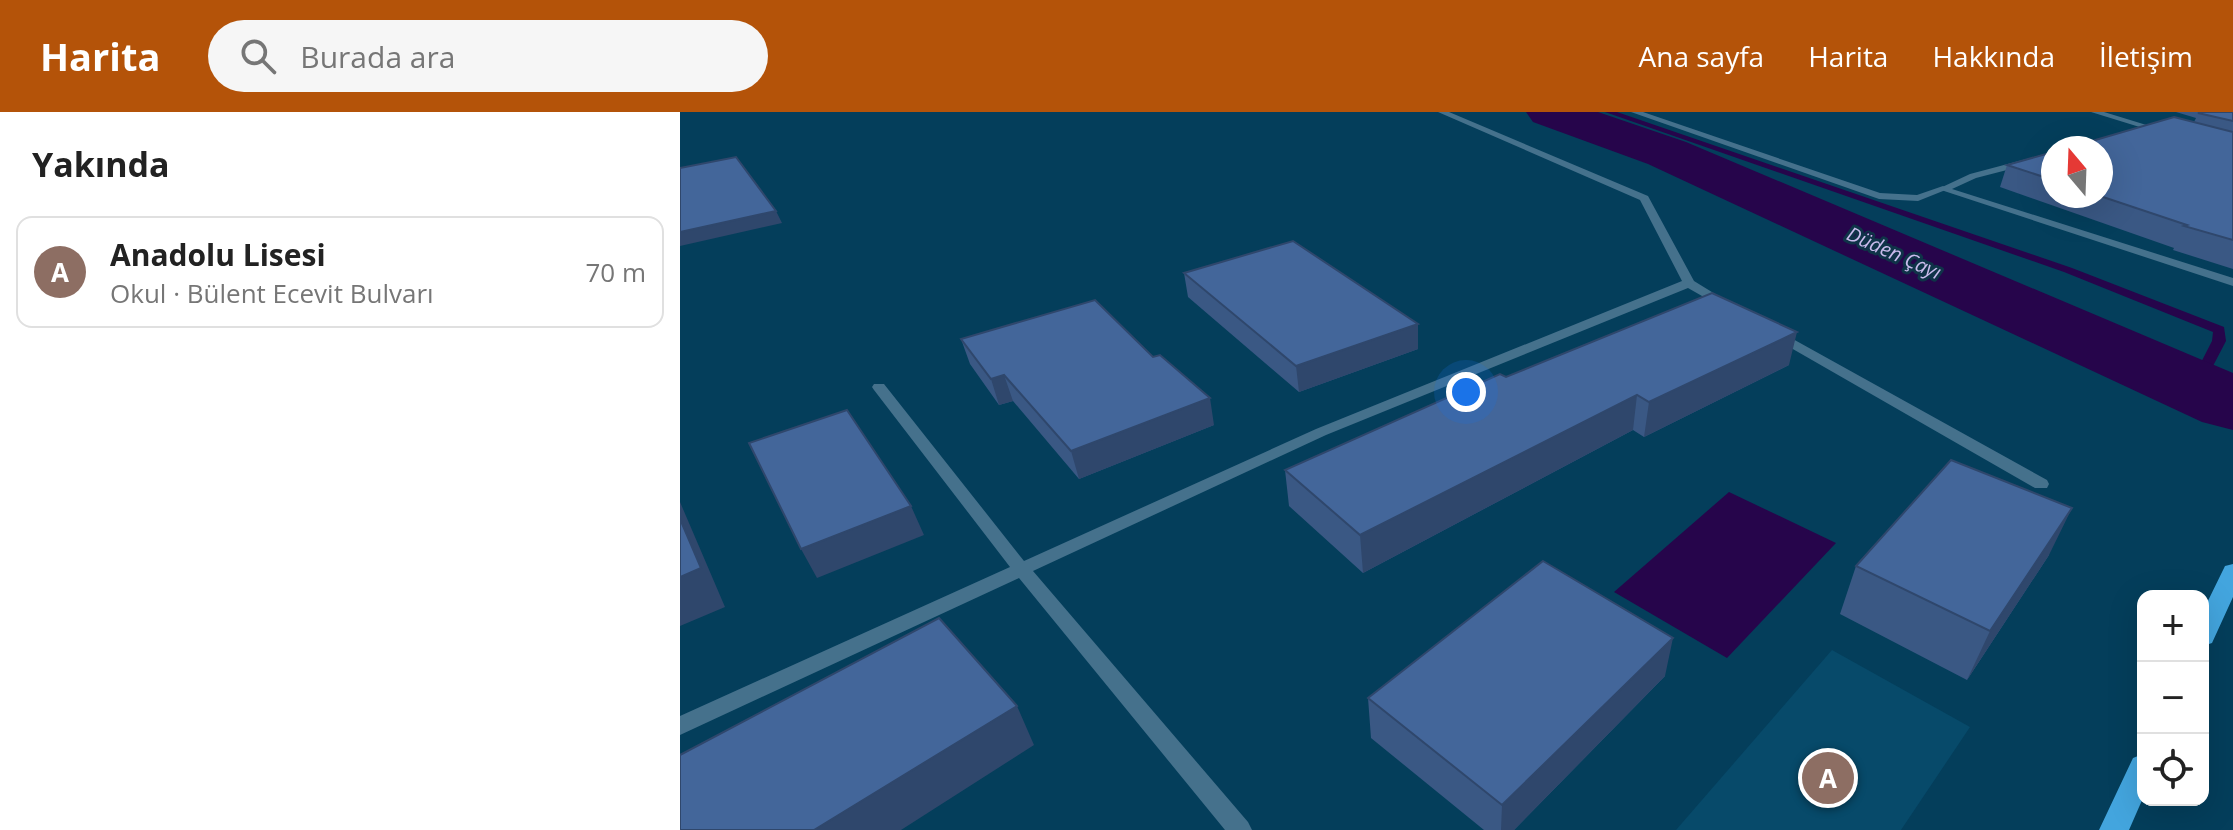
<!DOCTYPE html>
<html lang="tr">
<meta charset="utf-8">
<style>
:root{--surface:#fff;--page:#f6f6f6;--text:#222;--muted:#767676;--line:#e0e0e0;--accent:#b45309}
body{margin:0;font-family:"Open Sans",sans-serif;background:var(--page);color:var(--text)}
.controls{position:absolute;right:24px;bottom:24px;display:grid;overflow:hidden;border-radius:16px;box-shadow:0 8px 32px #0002}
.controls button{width:72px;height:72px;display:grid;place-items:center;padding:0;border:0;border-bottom:2px solid var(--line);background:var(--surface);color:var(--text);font:40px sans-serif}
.compass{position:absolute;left:1361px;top:24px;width:72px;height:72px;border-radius:50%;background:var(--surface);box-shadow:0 8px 32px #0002;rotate:341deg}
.you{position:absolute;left:786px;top:280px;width:28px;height:28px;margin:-20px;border:6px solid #fff;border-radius:50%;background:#1a73e8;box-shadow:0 0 0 12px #1a73e833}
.badge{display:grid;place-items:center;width:52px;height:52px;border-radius:50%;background:var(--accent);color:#fff;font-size:26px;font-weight:700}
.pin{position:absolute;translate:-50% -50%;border:4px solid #fff;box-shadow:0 2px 8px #0006}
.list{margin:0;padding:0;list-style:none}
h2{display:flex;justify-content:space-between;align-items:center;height:104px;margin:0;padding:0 32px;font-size:34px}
h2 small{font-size:26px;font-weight:400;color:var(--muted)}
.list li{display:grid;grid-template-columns:52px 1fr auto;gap:24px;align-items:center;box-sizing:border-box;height:112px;margin:0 16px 16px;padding:0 16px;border:2px solid var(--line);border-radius:16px}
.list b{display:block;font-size:30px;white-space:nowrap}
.list p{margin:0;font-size:26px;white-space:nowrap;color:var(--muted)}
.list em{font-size:26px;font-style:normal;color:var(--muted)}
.icon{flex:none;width:44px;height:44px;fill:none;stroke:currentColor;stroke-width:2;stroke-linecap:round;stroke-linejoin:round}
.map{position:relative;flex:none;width:1553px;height:718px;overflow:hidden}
header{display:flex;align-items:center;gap:48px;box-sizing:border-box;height:112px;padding:0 40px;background:var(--accent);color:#fff}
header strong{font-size:38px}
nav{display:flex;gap:44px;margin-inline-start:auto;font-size:28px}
.search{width:560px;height:72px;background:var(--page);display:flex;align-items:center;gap:20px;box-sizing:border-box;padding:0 28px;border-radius:44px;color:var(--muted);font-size:30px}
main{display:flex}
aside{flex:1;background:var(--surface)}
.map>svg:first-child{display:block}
.built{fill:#074a6a}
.water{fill:#26054b}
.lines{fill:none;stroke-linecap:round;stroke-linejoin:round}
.stream{fill:#26054b;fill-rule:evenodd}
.river{fill:#26054b;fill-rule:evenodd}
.lane{fill:#45718c;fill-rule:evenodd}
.street{fill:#45718c;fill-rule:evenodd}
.primary{fill:#43a5de;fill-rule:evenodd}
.wall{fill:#3a5884}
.shaded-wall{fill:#2f476c}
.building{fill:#43669a;stroke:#2f476c;stroke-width:2}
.labels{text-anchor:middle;stroke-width:6;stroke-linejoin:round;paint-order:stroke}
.far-water-label{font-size:20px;font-style:italic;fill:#c9bbec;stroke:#0f3348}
</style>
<header>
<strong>Harita</strong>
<div class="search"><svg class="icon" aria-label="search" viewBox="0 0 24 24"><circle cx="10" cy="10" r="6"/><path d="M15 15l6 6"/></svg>Burada ara</div>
<nav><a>Ana sayfa</a><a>Harita</a><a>Hakkında</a><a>İletişim</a></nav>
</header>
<main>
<aside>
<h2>Yakında<small></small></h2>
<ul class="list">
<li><span class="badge" style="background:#8d6e63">A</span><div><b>Anadolu Lisesi</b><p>Okul · Bülent Ecevit Bulvarı</p></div><em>70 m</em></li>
</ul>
</aside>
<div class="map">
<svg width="1553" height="718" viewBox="0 0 1553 718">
<rect width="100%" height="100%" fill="#043e5b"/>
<path class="built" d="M 1152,538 L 1290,615 L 1221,718 L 996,718 Z"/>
<path class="water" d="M 1049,380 L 1156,431 L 1047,546 L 934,480 Z"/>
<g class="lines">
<path class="stream" d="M 925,0 L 937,0 L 1392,156 L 1544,215 L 1546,229 L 1520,279 L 1510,279 L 1508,276 L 1532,229 L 1533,220 L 1384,160 Z"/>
<path class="river" d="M 846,0 L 918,0 L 1006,30 L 1553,261 L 1553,318 L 1522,310 L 968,52 L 853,10 Z"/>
<path class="lane" d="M 951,0 L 963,0 L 1200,81 L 1237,83 L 1263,74 L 1268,77 L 1238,89 L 1199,87 Z"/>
<path class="street" d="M 758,0 L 769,0 L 968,84 L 1014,169 L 1053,193 L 1047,197 L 1043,196 L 1008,176 L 646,323 L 353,459 L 568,710 L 572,718 L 545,718 L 339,466 L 0,623 L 0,604 L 330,455 L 194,278 L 192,275 L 194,272 L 204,272 L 344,449 L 636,317 L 1002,169 L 960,88 Z
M 1411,0 L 1424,0 L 1486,19 L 1479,21 Z
M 1373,40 L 1373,46 L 1296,66 L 1272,77 L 1553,166 L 1553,174 L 1258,77 L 1290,62 Z
M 1095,217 L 1367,368 L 1369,372 L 1367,376 L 1355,376 L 1090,224 L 1090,218 Z"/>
<path class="primary" d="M 1553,452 L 1553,485 L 1532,531 L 1523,534 L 1523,499 L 1545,454 Z
M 1463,642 L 1463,686 L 1449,718 L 1419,718 L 1453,646 Z"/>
</g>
<path class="wall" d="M 1496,0 L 1553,0 L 1553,157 L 1493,138 L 1494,136 L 1320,75 L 1327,53 L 1373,40 L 1373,84 L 1421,84 L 1514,10 L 1516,6 Z
M 504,161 L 738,237 L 619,280 L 508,185 Z
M 281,227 L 534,313 L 399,367 L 333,289 L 319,293 L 290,252 Z
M 1109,253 L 964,325 L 953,318 L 683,461 L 609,394 L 605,358 L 826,265 Z
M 1369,443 L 1287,568 L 1160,502 L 1176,454 Z
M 985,564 L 834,718 L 804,718 L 691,626 L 688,586 Z"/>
<path class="shaded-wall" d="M 96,99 L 102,111 L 0,134 L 0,120 Z
M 738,212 L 738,237 L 619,280 L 616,254 Z
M 1117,220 L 1109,253 L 964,325 L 969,290 Z
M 324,263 L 333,289 L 319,293 L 311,267 Z
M 957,283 L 953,318 L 683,461 L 680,423 Z
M 530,286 L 534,313 L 399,367 L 391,339 Z
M 0,390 L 45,495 L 0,514 Z
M 231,394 L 244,423 L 137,466 L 121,437 Z
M 1392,396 L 1369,443 L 1287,568 L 1310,519 Z
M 993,526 L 985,564 L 834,718 L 821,718 L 822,693 Z
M 337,594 L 354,633 L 221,718 L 134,718 Z"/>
<path class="building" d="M 1522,0 L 1553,0 L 1553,9 L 1518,1 Z
M 1494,5 L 1553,20 L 1553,128 L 1504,114 L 1507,113 L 1420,84 L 1421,36 L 1388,36 Z
M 1373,40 L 1373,68 L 1327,53 Z
M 56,45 L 96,99 L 0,120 L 0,56 Z
M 613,129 L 738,212 L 616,254 L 504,161 Z
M 1032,181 L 1117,220 L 969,290 L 957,283 L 680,423 L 605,358 L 820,262 L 826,265 Z
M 415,188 L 473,245 L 480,243 L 530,286 L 391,339 L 324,263 L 311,267 L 281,227 Z
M 167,298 L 231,394 L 121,437 L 69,331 Z
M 1271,348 L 1392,396 L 1310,519 L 1176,454 Z
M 0,407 L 21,456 L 0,465 Z
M 863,449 L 993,526 L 822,693 L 688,586 Z
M 259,506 L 337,594 L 134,718 L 0,718 L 0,643 Z"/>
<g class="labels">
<g class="far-water-label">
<text transform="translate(1214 141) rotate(24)" y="7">Düden Çayı</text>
</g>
</g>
</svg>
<div class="controls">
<button>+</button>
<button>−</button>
<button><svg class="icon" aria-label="locate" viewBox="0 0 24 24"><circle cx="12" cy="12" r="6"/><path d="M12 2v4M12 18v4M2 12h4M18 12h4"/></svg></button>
</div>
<svg class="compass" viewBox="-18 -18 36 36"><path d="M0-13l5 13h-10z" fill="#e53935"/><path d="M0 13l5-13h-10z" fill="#767676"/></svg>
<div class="you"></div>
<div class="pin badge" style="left:1148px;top:666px;background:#8d6e63">A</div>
</div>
</main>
